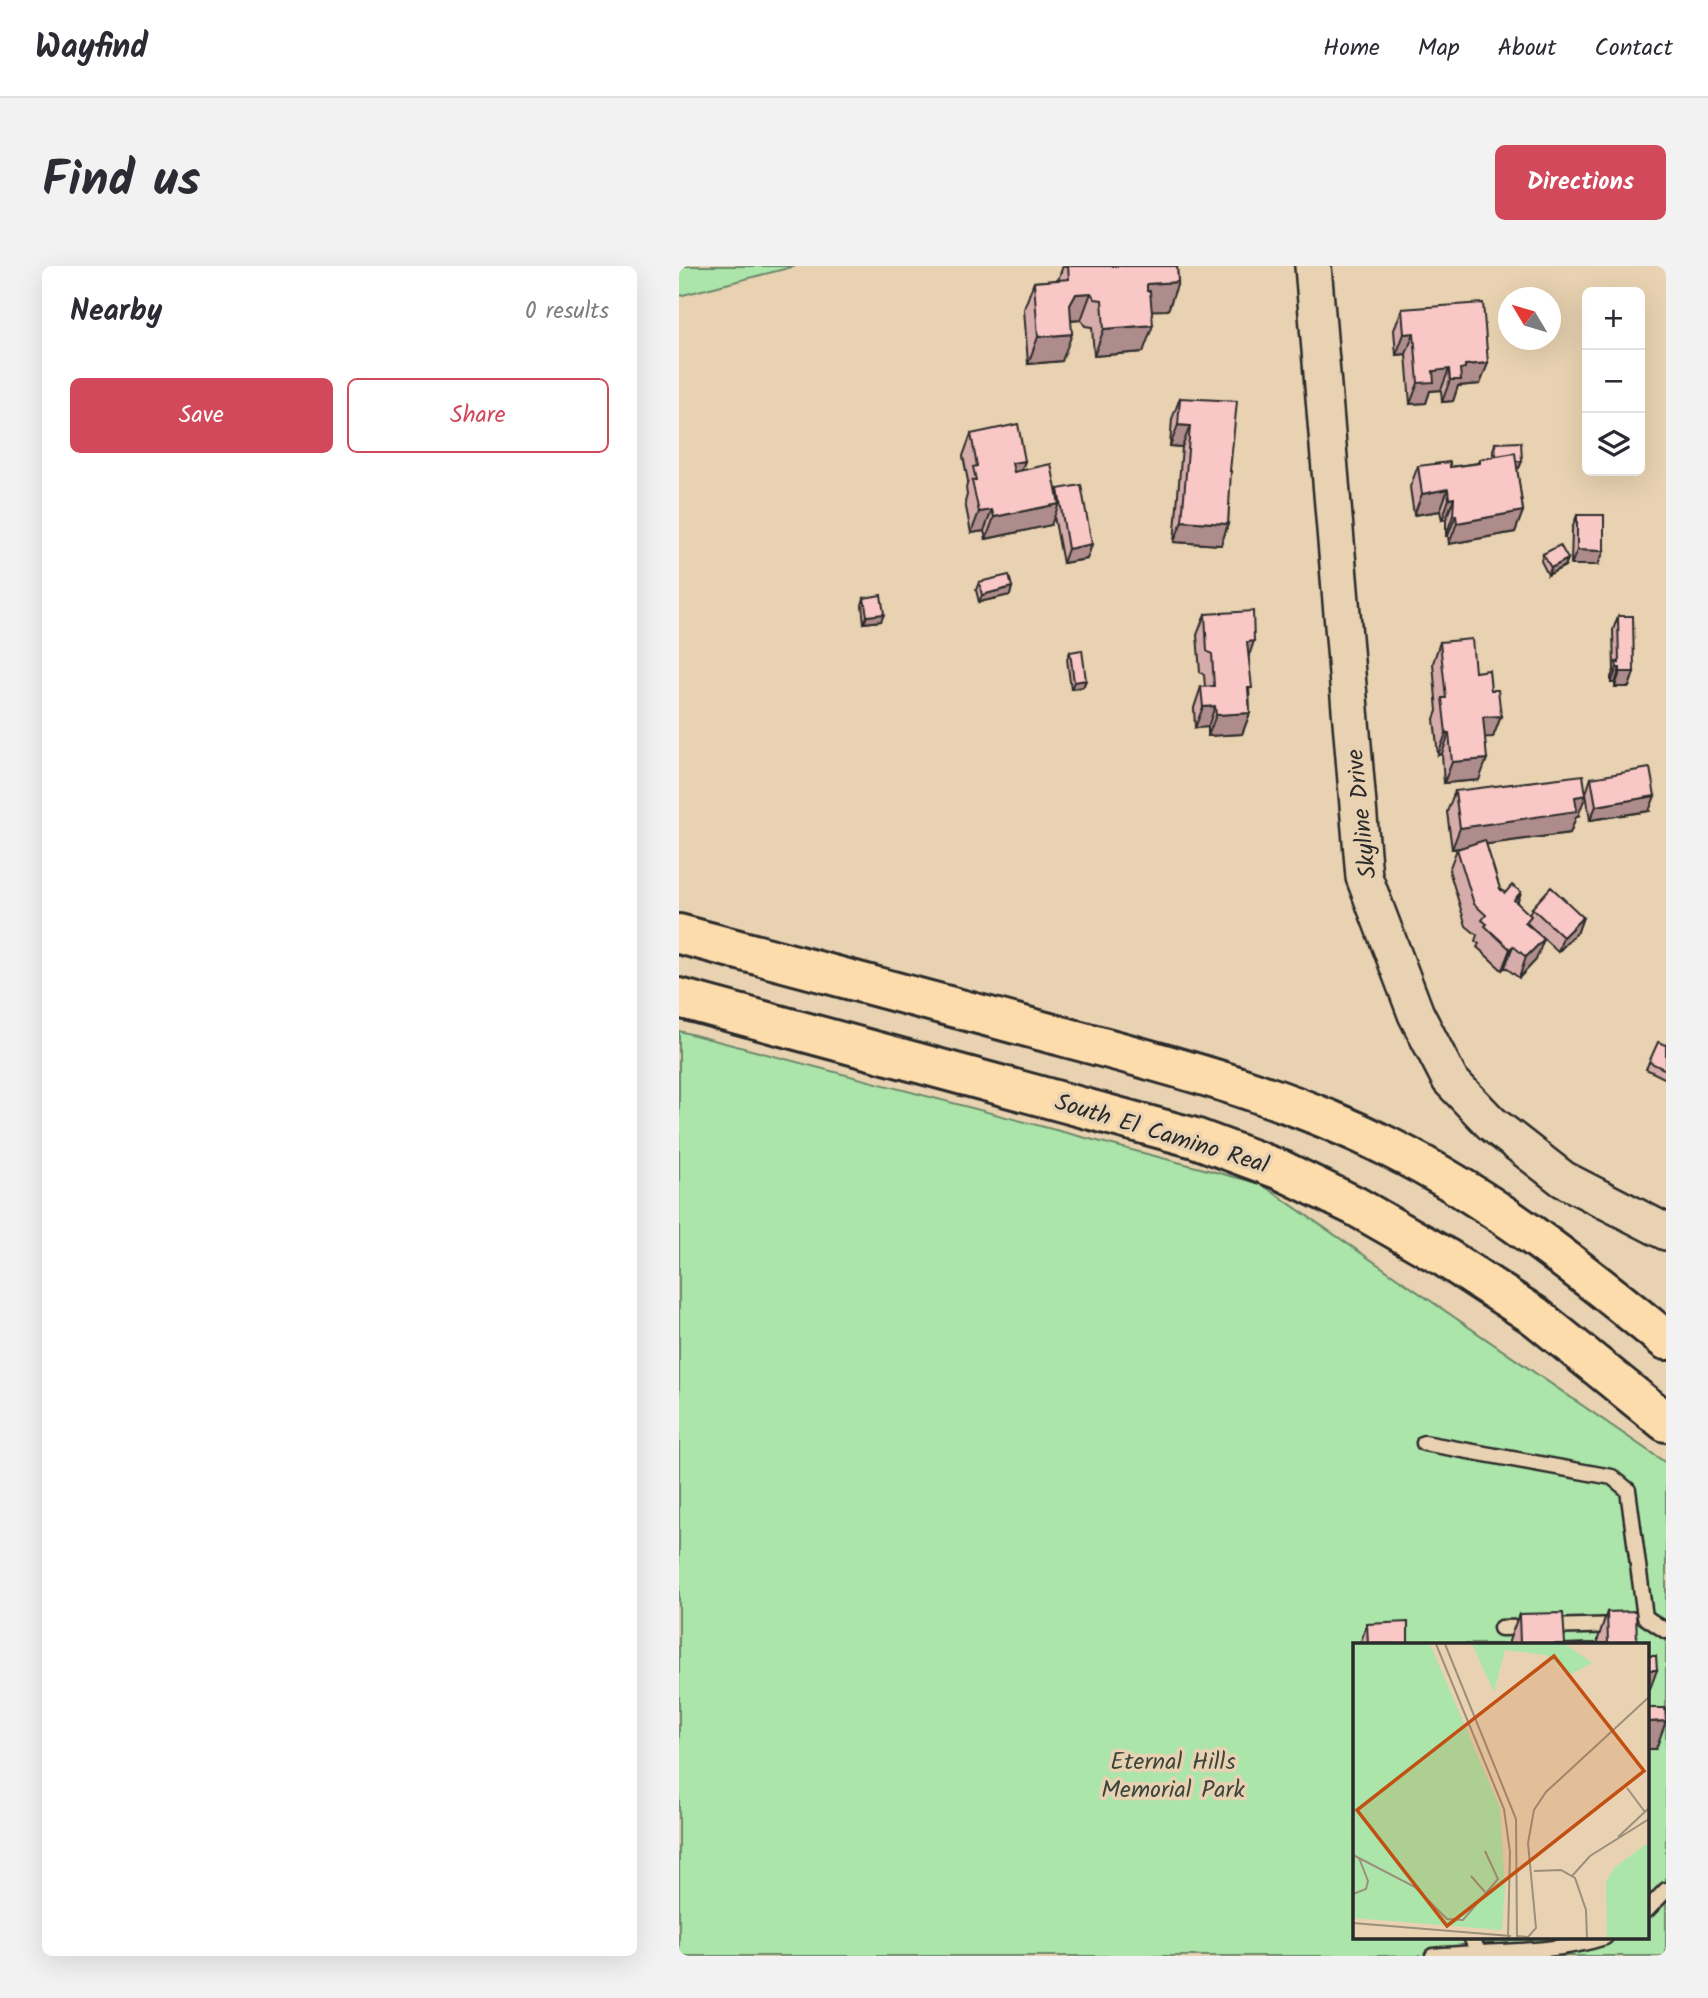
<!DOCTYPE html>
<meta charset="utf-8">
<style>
:root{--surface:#fff;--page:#f2f2f3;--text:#2b2b33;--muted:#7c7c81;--line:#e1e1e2;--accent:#d1495b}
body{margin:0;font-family:Kalam,sans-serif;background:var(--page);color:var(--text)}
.controls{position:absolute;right:21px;top:21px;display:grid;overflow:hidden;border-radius:10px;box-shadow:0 7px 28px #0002}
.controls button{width:63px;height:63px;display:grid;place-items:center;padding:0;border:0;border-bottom:2px solid var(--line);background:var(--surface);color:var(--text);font:35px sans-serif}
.compass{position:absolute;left:819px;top:21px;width:63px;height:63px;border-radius:50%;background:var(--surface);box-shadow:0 7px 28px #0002;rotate:308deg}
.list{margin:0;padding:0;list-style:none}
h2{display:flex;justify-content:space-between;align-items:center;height:91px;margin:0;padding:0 28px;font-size:30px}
h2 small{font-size:23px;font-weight:400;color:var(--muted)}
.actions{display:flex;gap:14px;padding:21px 28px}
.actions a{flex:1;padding:16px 0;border:2px solid var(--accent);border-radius:10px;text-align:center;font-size:24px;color:var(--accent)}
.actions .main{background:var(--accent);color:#fff}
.icon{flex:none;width:38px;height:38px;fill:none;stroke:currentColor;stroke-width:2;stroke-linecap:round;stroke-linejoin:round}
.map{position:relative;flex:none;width:987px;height:1690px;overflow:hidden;border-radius:10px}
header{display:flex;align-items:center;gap:42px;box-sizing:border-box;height:98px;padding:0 35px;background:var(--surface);border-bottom:2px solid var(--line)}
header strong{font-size:33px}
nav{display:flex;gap:38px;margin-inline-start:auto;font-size:24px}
.intro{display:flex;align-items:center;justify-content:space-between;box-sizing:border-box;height:168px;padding:0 42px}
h1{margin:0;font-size:49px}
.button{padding:18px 32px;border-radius:10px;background:var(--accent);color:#fff;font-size:24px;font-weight:700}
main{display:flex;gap:42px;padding:0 42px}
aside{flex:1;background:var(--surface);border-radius:10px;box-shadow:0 7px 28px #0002}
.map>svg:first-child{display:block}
.green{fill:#abe5a9;stroke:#6b886a;stroke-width:2;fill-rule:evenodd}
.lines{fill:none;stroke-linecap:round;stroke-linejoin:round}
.service-casing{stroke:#2b2b2b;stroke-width:19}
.tertiary-casing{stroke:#2b2b2b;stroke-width:40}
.primary-casing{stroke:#2b2b2b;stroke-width:44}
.service{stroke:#e8d2b1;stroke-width:14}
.tertiary{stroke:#e8d2b1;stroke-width:35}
.primary{stroke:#fddcac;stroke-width:38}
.wall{fill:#d6acaa;stroke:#2b2b2b;stroke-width:2}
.shaded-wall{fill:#ae8c8b;stroke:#2b2b2b;stroke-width:2}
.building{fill:#f9c8c6;stroke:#2b2b2b;stroke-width:2}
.labels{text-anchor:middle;stroke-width:7;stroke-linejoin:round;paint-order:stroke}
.street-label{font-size:24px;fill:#2b2b2b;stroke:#e8d2b1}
.park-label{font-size:24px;fill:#3e473e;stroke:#e8d2b1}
.inset-road{fill:none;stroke:#9c8f7b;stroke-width:2}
.view{fill:#c25012;fill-opacity:0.15;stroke:#c25012;stroke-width:3.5}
.inset-edge{fill:none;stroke:#2b2b2b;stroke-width:3.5}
</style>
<header>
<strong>Wayfind</strong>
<nav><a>Home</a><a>Map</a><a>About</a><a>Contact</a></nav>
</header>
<div class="intro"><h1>Find us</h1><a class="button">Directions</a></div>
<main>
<aside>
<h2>Nearby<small>0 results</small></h2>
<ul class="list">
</ul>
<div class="actions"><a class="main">Save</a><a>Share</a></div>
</aside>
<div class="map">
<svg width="987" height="1690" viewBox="0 0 987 1690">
<rect width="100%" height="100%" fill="#e8d2b1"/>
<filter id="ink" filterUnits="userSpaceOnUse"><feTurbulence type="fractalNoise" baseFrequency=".0143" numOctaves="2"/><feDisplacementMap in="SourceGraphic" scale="14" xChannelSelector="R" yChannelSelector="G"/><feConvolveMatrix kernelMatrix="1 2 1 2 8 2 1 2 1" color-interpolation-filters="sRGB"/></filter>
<g filter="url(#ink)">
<path class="green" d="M 0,0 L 117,0 L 0,30 Z
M 0,765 L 582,918 L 987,1197 L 987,1690 L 0,1690 ZM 676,1378 L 968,1378 L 968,1671 L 676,1671 Z"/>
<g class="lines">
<g class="service-casing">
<path id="service" d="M 745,1177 L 933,1211 L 949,1224 L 966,1351 L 987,1365
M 822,1362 L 943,1359
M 968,1644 L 987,1624
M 792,1671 L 800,1687
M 754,1690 C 811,1684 871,1689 926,1671"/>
</g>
<g class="tertiary-casing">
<path id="tertiary" d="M 634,0 L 685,611 L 737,748 L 771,814 L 812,857 L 884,913 L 987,966"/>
</g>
<g class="primary-casing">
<path id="primary" d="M 0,668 C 122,701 245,733 367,766 C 484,797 603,827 711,882 C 812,932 900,1003 987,1074
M 0,732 L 516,872 L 602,904 L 676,940 L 767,992 L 856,1050 L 987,1156"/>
</g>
<use href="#service" class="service"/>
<use href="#tertiary" class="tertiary"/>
<use href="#primary" class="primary"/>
</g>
<path class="wall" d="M 384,0 L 498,0 L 499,16 L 489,44 L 472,44 L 464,86 L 415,90 L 413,61 L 406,60 L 402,54 L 392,55 L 383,95 L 349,98 L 345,43 L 355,16 L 379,14 Z
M 723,43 L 809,97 L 801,118 L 779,120 L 774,135 L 763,136 L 762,124 L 751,125 L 747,137 L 731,138 L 727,88 L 717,89 L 715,64 Z
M 501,132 L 551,205 L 549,258 L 542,279 L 495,276 L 503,181 L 491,180 L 493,153 Z
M 292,168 L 346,195 L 342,205 L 377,226 L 379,223 L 413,278 L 408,293 L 384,297 L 375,250 L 372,259 L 307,273 L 305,265 L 292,267 L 286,236 L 288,229 L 287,222 L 289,215 L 284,190 Z
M 816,177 L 843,195 L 840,202 L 838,202 L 844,245 L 836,266 L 770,278 L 769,270 L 767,270 L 767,253 L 763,254 L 761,245 L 735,249 L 731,221 L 739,200 L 771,201 L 799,197 L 801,193 L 814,191 L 814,185 Z
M 898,249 L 919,299 L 892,299 L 893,263 Z
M 864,288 L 886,300 L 869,309 L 862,295 Z
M 300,316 L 333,321 L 331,329 L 300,336 L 297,324 Z
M 185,332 L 205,348 L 202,355 L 185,357 L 183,339 Z
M 526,348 L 569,392 L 571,447 L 563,468 L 529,470 L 529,461 L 516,462 L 515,442 L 522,421 L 526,421 L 525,409 L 521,406 L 518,369 Z
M 939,350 L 955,406 L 950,421 L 936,421 L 936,417 L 932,417 L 932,411 L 935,404 L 934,364 Z
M 761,376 L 796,406 L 812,424 L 822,450 L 814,471 L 806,471 L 800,514 L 765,517 L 763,488 L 759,489 L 755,453 L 758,445 L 754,397 Z
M 391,386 L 407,414 L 404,421 L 392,423 L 388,393 Z
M 912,512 L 970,545 L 911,554 L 907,527 Z
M 776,525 L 899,550 L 897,551 L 891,567 L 807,578 L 821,623 L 826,627 L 842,626 L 838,638 L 850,649 L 853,642 L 904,651 L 899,665 L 879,686 L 849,658 L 857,694 L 840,712 L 826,701 L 823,704 L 798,681 L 800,678 L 796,675 L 798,669 L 787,660 L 770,604 L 778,583 L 782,582 L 773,583 L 768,546 Z
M 987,779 L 987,813 L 967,803 L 970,796 Z
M 928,1346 L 958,1378 L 830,1378 L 830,1375 L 840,1348 L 886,1378 L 919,1377 L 919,1373 Z
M 688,1358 L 729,1378 L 681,1378 Z"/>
<path class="shaded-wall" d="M 499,16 L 489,44 L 458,45 L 468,18 Z
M 412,27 L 402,54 L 387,55 L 391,39 L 397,28 Z
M 474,59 L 464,86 L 415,90 L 425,63 Z
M 735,67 L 727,88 L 717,89 L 725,68 Z
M 393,68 L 383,95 L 349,98 L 359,71 Z
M 809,97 L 801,118 L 779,120 L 774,135 L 763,136 L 771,114 L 781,103 L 786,99 Z
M 770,103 L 762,124 L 751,125 L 747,137 L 731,138 L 739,117 L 754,105 Z
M 499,159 L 511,160 L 503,181 L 491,180 Z
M 346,195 L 338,216 L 326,219 L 333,197 Z
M 843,195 L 840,202 L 815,203 L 817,196 Z
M 769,223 L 761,245 L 735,249 L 743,228 Z
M 775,232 L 767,253 L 763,254 L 770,233 Z
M 380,238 L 372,259 L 307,273 L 315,251 Z
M 313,244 L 305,265 L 292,267 L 300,246 Z
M 844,245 L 836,266 L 770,278 L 778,257 Z
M 774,249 L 777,249 L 769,270 L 767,270 Z
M 503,255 L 549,258 L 542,279 L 495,276 Z
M 413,278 L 408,293 L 384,297 L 389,283 Z
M 898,284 L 925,285 L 919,299 L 892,299 Z
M 889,293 L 886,300 L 869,309 L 872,302 Z
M 333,321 L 331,329 L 300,336 L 303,329 Z
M 205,348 L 202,355 L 185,357 L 188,350 Z
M 575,375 L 568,396 L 568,376 Z
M 938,402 L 941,402 L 936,417 L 932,417 Z
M 941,406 L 955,406 L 950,421 L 936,421 Z
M 407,414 L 404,421 L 392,423 L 395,416 Z
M 536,440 L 529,461 L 516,462 L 524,441 Z
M 571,447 L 563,468 L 529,470 L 537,449 Z
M 822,450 L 814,471 L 796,472 L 804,451 Z
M 767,467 L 770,467 L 763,488 L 759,489 Z
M 808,493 L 800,514 L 765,517 L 773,496 Z
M 907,529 L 899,550 L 897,551 L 891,567 L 773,583 L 781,562 L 896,531 Z
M 976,530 L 970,545 L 911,554 L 917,540 Z
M 842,626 L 834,647 L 835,634 Z
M 904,651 L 899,665 L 879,686 L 884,671 Z
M 865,673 L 857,694 L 840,712 L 847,691 Z
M 834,680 L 826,701 L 823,704 L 831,683 Z
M 968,1404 L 978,1404 L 968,1431 Z
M 987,1455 L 977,1483 L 968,1483 L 968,1456 Z"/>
<path class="building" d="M 389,0 L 498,0 L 499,16 L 468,18 L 468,25 L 471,25 L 474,59 L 425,63 L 423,34 L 416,33 L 412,27 L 397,28 L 391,39 L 393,68 L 359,71 L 355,16 L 390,13 Z
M 804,37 L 809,97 L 786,99 L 786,102 L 781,103 L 782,114 L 771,114 L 770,103 L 754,105 L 755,116 L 739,117 L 735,67 L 725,68 L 723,43 Z
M 501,132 L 558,135 L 551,205 L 552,205 L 549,258 L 503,255 L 511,160 L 499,159 Z
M 339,158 L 346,195 L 333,197 L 335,206 L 372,198 L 380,238 L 315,251 L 313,244 L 300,246 L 293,215 L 297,214 L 294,201 L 298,200 L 292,168 Z
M 842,176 L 843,195 L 837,195 L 836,187 L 817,190 L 816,177 Z
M 836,187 L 844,245 L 778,257 L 777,249 L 774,249 L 775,232 L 770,233 L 769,223 L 743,228 L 739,200 L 771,196 L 771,201 L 801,197 L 801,193 Z
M 402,219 L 413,278 L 389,283 L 379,223 Z
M 898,249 L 925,249 L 925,285 L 898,284 Z
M 881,279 L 889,293 L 872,302 L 864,288 Z
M 330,309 L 333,321 L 303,329 L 300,316 Z
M 202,329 L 205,348 L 188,350 L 185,332 Z
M 574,345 L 575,375 L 568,376 L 573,422 L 569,422 L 571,447 L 537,449 L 536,440 L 524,441 L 522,421 L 535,420 L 533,388 L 528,385 L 526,348 Z
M 939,350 L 954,350 L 955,406 L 941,406 L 941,402 L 938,402 L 937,396 L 940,397 Z
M 793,373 L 796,406 L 810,404 L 812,424 L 819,424 L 822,450 L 804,451 L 808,493 L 773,496 L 770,467 L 767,467 L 763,432 L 767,432 L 761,376 Z
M 403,384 L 407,414 L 395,416 L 391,386 Z
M 971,502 L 976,530 L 917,540 L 912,512 Z
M 904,509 L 907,529 L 896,531 L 898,545 L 781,562 L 776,525 Z
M 806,574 L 821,623 L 826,627 L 833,619 L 842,626 L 835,634 L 852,650 L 846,657 L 865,673 L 847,691 L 834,680 L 831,683 L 806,660 L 808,658 L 803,654 L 807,649 L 795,638 L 778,583 Z
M 872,621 L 904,651 L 884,671 L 853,642 Z
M 979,776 L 987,779 L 987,804 L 970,796 Z
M 957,1345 L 958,1378 L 841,1378 L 840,1348 L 884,1347 L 886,1378 L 929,1377 L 928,1346 Z
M 729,1356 L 729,1378 L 689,1378 L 688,1358 Z
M 968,1390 L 977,1390 L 978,1404 L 968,1404 Z
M 968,1442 L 986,1442 L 987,1455 L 968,1456 Z"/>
</g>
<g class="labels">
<g class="street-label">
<text transform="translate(682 548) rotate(-96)" y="8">Skyline Drive</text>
<text transform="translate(483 867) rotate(17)" y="8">South El Camino Real</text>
</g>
<g class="park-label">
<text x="494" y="1503">Eternal Hills<tspan x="494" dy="28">Memorial Park</tspan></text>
</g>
</g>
<g transform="translate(674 1377)">
<rect width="296" height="296" fill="#e8d2b1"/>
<path d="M 0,1 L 77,1 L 147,165 L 152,245 L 149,287 L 0,275 ZM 119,1 L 212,1 L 239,20 L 218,31 L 193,12 L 152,7 L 141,49 ZM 296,199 L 296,295 L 254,295 L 253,239 L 262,224 Z" fill="#abe5a9"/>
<path class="inset-road" d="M 83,1 L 151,166 L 157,209 L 155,295M 92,1 L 163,176 L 164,295M 274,145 L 292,169M 265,194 L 296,165M 0,212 L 6,215 L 15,238 L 13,246 L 0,251M 6,215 L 62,244 L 94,276 L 110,277 L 145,236 L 132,208M 181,228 L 208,227 L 222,235 L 233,267 L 234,295M 118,233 L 132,249M 219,233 L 237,213 L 296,176M 0,280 L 158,293M 164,293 L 175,294 L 183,285 L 175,200 L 181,167 L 193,149 L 296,54"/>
<path class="view" d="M 201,13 L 291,128 L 94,283 L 4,167 Z"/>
<rect width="296" height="296" class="inset-edge"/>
</g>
</svg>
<div class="controls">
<button>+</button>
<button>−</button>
<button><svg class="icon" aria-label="layers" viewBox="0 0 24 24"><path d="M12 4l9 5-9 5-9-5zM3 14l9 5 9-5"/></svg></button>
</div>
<svg class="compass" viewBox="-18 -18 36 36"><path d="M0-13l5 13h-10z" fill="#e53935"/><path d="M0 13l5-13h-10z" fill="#7c7c81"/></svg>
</div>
</main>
